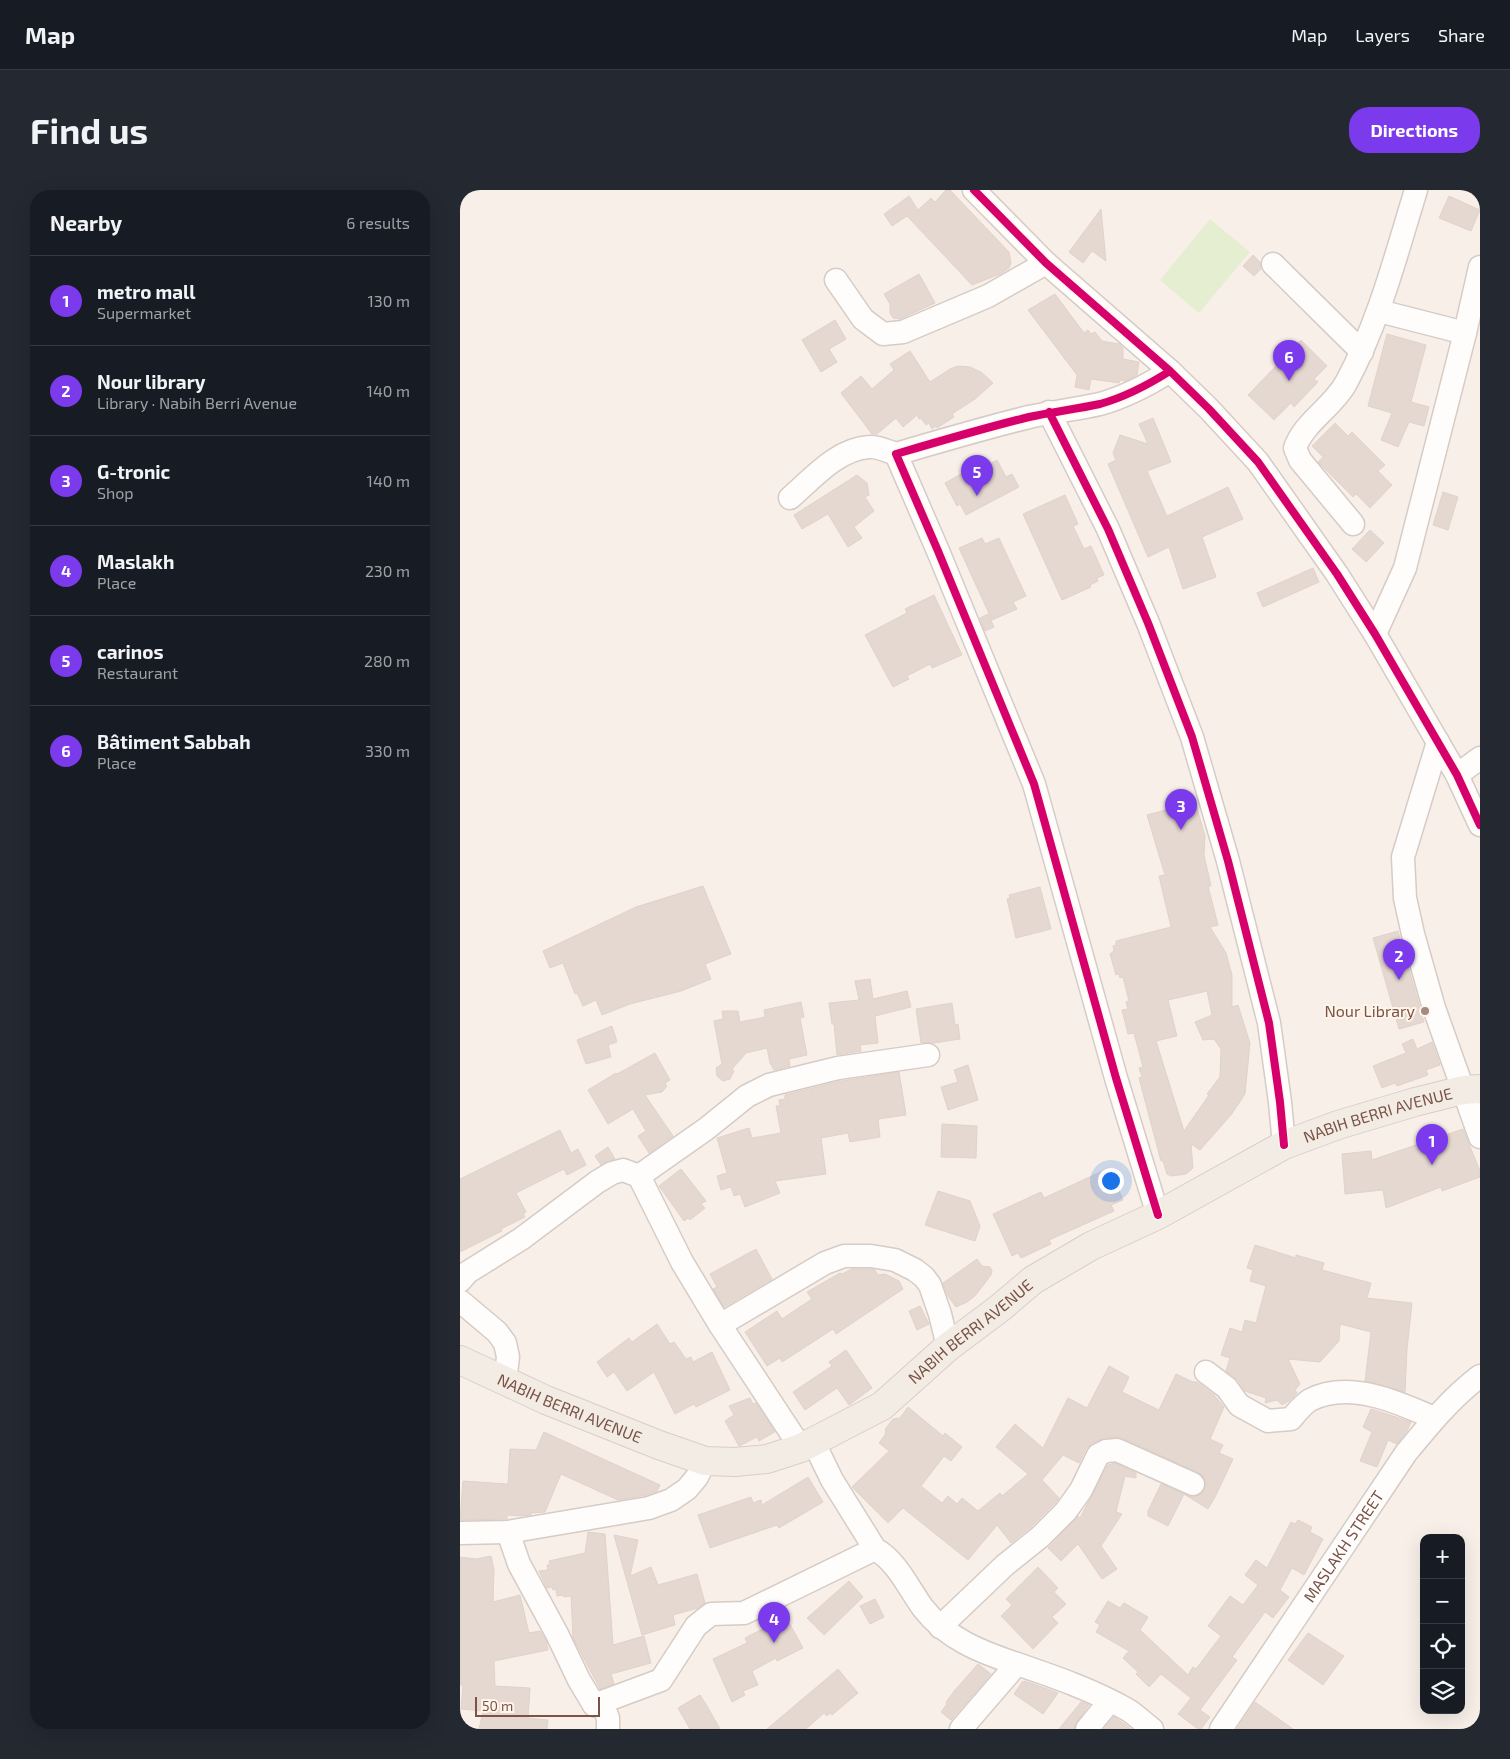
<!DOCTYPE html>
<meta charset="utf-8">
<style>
:root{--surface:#171b24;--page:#242831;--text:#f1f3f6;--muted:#9ea1a6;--line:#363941;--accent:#7c3aed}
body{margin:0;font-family:"Exo 2",sans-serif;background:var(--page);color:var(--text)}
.controls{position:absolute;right:15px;bottom:15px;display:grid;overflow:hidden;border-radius:10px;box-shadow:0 5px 20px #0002}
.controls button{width:45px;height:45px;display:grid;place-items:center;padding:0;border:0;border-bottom:1px solid var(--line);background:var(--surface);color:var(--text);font:25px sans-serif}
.scale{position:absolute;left:15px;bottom:12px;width:125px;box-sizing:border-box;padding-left:5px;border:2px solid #795346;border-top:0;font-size:14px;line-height:18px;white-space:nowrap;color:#795346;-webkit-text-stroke:4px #fff5eb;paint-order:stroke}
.you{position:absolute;left:650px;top:990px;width:18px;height:18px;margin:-12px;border:4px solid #fff;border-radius:50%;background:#1a73e8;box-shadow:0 0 0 8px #1a73e833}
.badge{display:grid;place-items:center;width:32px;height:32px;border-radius:50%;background:var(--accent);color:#fff;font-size:16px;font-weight:700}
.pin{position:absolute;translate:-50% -41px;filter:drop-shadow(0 1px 2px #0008)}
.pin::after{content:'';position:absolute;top:26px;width:18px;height:15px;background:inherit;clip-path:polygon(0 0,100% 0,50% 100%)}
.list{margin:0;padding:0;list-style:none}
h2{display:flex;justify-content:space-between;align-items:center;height:65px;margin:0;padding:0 20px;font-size:21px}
h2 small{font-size:16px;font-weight:400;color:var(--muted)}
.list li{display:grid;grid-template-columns:32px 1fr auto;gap:15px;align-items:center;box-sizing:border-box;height:90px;padding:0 20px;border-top:1px solid var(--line)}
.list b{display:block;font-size:19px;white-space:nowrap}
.list p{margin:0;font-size:16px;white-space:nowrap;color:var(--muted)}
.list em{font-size:16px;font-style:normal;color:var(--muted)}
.icon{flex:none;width:28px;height:28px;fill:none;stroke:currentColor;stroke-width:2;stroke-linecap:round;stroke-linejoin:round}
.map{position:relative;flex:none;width:1020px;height:1539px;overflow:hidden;border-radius:20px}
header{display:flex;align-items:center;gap:30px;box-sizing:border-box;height:70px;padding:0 25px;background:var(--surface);border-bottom:1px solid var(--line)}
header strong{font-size:24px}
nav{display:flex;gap:28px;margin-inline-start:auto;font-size:18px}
.intro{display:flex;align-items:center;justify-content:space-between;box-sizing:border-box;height:120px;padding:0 30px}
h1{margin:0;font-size:35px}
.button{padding:12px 22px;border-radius:20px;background:var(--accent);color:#fff;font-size:18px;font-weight:700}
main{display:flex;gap:30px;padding:0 30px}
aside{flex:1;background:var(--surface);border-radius:20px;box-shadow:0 5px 20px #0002}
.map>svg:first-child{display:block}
.green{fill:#e6eed1}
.building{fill:#e5d8d0;stroke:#e1d2ca;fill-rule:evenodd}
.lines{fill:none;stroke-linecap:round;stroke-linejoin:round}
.minor-casing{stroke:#d6cbc5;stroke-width:25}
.major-casing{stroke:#dacdc8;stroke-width:30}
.minor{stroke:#fefdfc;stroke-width:22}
.major{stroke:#f3ece4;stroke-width:28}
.cycleway-casing{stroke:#fff5eb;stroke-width:11}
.cycleway{stroke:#d6006c;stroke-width:8}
.poi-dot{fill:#a58a7f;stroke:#fff5eb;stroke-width:2}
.labels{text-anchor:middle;stroke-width:4;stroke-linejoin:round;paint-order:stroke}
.poi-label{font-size:16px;fill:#795346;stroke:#fff5eb;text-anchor:end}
.street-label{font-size:16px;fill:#795346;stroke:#fff5eb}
</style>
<header>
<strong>Map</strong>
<nav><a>Map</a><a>Layers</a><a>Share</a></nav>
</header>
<div class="intro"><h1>Find us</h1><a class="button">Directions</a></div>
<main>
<aside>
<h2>Nearby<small>6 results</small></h2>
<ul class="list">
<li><span class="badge">1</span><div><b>metro mall</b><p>Supermarket</p></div><em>130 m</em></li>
<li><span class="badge">2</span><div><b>Nour library</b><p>Library · Nabih Berri Avenue</p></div><em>140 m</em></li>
<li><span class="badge">3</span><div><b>G-tronic</b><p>Shop</p></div><em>140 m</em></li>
<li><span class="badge">4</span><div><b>Maslakh</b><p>Place</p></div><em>230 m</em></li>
<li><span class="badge">5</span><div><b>carinos</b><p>Restaurant</p></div><em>280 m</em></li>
<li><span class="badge">6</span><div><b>Bâtiment Sabbah</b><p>Place</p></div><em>330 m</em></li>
</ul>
</aside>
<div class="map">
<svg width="1020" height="1539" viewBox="0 0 1020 1539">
<rect width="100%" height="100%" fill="#f8f0e8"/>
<path class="green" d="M 750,29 L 790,62 L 739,123 L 700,90 Z"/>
<path class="building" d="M 486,0 L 490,0 L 549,62 L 551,73 L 549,78 L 540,84 L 512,95 L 447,26 L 432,36 L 424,24 L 449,6 L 458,20 L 471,8 L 475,12 Z
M 989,6 L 1020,20 L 1011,41 L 979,28 Z
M 641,19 L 646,71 L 632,61 L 623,73 L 609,62 Z
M 793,65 L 800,72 L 801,79 L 794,86 L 783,76 Z
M 459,84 L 475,113 L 440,129 L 433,128 L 430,123 L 430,114 L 424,104 Z
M 595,104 L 624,143 L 628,140 L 631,144 L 635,142 L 642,151 L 659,154 L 663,158 L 663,169 L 679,172 L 677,185 L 665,191 L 660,190 L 659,193 L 631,189 L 629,200 L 615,197 L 617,185 L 568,120 Z
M 375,130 L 386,149 L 369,159 L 377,172 L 361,182 L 342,150 Z
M 927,144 L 966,155 L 951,212 L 969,217 L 964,236 L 949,232 L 938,257 L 921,250 L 932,223 L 908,216 Z
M 841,150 L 867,176 L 854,189 L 858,192 L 834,217 L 831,213 L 814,230 L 788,205 Z
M 450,161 L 470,192 L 490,179 L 498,176 L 510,177 L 521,182 L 533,193 L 515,209 L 492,224 L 494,227 L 477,238 L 476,236 L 472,239 L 469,233 L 466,235 L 461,228 L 459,229 L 457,225 L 443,237 L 436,228 L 417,244 L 412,244 L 381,203 L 401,186 L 412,199 L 434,180 L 430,174 Z
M 693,228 L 711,272 L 687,281 L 707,326 L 768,297 L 783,329 L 742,347 L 756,387 L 723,399 L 709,357 L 688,367 L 648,274 L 656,270 L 653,263 L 660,245 L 688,254 L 679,234 Z
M 875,233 L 888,246 L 892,242 L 925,275 L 918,281 L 932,295 L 910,318 L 896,304 L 893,307 L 858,272 L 863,267 L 852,256 Z
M 537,270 L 546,287 L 552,284 L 559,297 L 506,325 L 500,314 L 497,316 L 485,293 L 512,278 L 514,283 Z
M 397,285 L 407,293 L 409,305 L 405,307 L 414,321 L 394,337 L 402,348 L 388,357 L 368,324 L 342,339 L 334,325 Z
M 983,302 L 998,307 L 988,340 L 973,335 Z
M 605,305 L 618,334 L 613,336 L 624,359 L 631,356 L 644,385 L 637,388 L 638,391 L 630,395 L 631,397 L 602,410 L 563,324 Z
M 910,340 L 924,353 L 906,372 L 892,359 Z
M 522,348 L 525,354 L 539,348 L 566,406 L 553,412 L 557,419 L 532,430 L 499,358 Z
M 853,378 L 859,392 L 803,417 L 797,403 Z
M 474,405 L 502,465 L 472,478 L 470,474 L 447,486 L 449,489 L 433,497 L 405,445 L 447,423 L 445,419 Z
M 528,424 L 534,437 L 525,441 L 520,428 Z
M 734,608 L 745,646 L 744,665 L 751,696 L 748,696 L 758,735 L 750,737 L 766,763 L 772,785 L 772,817 L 778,815 L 790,853 L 785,904 L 771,925 L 740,960 L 731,954 L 733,978 L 726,984 L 711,986 L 707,984 L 703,971 L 701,971 L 679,888 L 682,887 L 679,878 L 683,877 L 674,843 L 668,844 L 662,820 L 668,819 L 666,812 L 669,811 L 663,787 L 660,788 L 659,784 L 656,785 L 650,764 L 654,761 L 653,756 L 656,755 L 656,751 L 711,737 L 699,686 L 705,685 L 687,625 L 709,619 L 708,616 ZM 747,801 L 752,825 L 735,832 L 743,850 L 754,849 L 761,859 L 760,887 L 747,904 L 749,905 L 724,941 L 696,851 L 717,846 L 708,810 Z
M 243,696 L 271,764 L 245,774 L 251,789 L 221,801 L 170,814 L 142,825 L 136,810 L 123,816 L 117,803 L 115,804 L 103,773 L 90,778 L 83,761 L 176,717 Z
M 580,697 L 591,739 L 556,748 L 547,709 L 550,708 L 549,705 Z
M 938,741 L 964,832 L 939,839 L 913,748 Z
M 410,789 L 413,809 L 447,801 L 451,817 L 415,826 L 418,853 L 400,855 L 401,861 L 377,865 L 374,834 L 372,834 L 369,813 L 399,810 L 395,791 Z
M 341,812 L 344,827 L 340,828 L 347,865 L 329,869 L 330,876 L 314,880 L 310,873 L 307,858 L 286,863 L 272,879 L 274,881 L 270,889 L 263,891 L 257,886 L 256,878 L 262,874 L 254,831 L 263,829 L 262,821 L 278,821 L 280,832 L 305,827 L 304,820 Z
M 492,813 L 495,835 L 498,834 L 500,849 L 474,853 L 461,853 L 456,819 Z
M 152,836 L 157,852 L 148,855 L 151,867 L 126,874 L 117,850 Z
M 953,849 L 957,859 L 972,852 L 980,875 L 966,880 L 968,885 L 937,896 L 935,893 L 922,898 L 913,876 L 946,863 L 942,854 Z
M 195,863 L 210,890 L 205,893 L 207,896 L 202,902 L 185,905 L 213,946 L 189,963 L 178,946 L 186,941 L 173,919 L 148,934 L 128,900 L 156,883 L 157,884 Z
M 508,875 L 518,910 L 488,920 L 481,897 L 498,892 L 494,880 Z
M 439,882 L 446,925 L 418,929 L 420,947 L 390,952 L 388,943 L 361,948 L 366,984 L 315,991 L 320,1003 L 285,1017 L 280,1004 L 274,1006 L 271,997 L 261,1000 L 257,986 L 267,983 L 257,948 L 289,938 L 292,948 L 321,943 L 316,916 L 320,916 L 319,910 L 325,909 L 325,905 L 381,891 Z
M 482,934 L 517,936 L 516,968 L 481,967 Z
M 1003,939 L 1020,981 L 1020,987 L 982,1001 L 981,997 L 926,1018 L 923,1000 L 885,1004 L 882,964 L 911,961 L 912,970 Z
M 100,940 L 111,963 L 118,959 L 126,975 L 107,985 L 104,979 L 56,1003 L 66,1022 L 63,1024 L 65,1027 L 41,1039 L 42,1041 L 0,1062 L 0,989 Z
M 148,957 L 155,969 L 141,975 L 135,966 Z
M 649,978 L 663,1010 L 651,1015 L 654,1021 L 589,1050 L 591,1054 L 561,1068 L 558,1063 L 552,1066 L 533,1024 L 581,1002 L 584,1008 Z
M 221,979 L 246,1011 L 241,1014 L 245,1018 L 230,1030 L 228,1028 L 224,1031 L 199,996 Z
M 478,1001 L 510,1011 L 520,1036 L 515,1051 L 465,1035 Z
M 795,1055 L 836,1068 L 836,1065 L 864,1073 L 862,1080 L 911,1093 L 907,1108 L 952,1113 L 947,1159 L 945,1202 L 905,1191 L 911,1142 L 880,1134 L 879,1151 L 860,1172 L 828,1169 L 840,1194 L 835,1200 L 837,1203 L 829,1211 L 822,1215 L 817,1210 L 805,1213 L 806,1208 L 785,1201 L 778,1190 L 766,1181 L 770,1168 L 761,1165 L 770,1138 L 782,1142 L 785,1130 L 796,1133 L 806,1096 L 790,1091 L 793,1080 L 787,1078 Z
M 296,1059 L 312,1089 L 264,1117 L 253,1099 L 257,1097 L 250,1084 Z
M 517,1069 L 522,1076 L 530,1077 L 532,1081 L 531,1085 L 515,1106 L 507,1112 L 496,1117 L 488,1106 L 483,1093 Z
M 410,1079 L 415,1080 L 418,1085 L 425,1084 L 439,1091 L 443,1099 L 376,1144 L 373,1139 L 322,1172 L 320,1168 L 307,1176 L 285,1142 L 317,1121 L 322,1129 L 352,1109 L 347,1102 L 380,1083 L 382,1084 L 392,1079 Z
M 460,1116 L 469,1134 L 457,1140 L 449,1121 Z
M 197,1134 L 210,1154 L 214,1152 L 226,1169 L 231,1167 L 233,1172 L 252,1162 L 270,1200 L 236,1217 L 234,1214 L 215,1224 L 194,1182 L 167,1201 L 154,1182 L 147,1187 L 137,1172 L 169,1148 L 172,1152 Z
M 386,1160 L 412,1198 L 389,1215 L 377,1198 L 345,1220 L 333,1202 L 372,1176 L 369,1172 Z
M 649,1176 L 669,1187 L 662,1202 L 699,1220 L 716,1184 L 733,1192 L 737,1192 L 754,1205 L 764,1217 L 750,1249 L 763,1255 L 759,1263 L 773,1269 L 755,1307 L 748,1319 L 724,1304 L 708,1336 L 688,1326 L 688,1321 L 701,1294 L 728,1306 L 735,1307 L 741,1304 L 745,1299 L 746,1292 L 744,1287 L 738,1282 L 662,1248 L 656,1247 L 644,1248 L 632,1253 L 626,1259 L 619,1273 L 603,1265 L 582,1290 L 599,1308 L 596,1312 L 571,1337 L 551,1353 L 537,1335 L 508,1370 L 443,1318 L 428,1333 L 392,1297 L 429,1261 L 419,1253 L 425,1245 L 426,1238 L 433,1229 L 440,1228 L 448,1217 L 483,1246 L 485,1243 L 502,1257 L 491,1271 L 484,1266 L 461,1296 L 482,1313 L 488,1306 L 497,1314 L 502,1308 L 518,1321 L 540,1303 L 542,1306 L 568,1284 L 536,1257 L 555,1234 L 583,1258 L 608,1208 L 627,1218 Z
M 290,1208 L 293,1214 L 296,1213 L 315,1242 L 299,1251 L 297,1247 L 279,1256 L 265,1231 L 274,1225 L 269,1216 Z
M 911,1219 L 951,1232 L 947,1241 L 937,1254 L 928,1250 L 917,1277 L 900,1271 L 912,1242 L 903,1237 Z
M 84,1242 L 200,1295 L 197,1301 L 186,1305 L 158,1310 L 101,1284 L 85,1322 L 71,1323 L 71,1325 L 61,1326 L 47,1325 L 47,1329 L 0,1330 L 3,1291 L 48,1294 L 50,1259 L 76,1260 Z
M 655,1273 L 676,1283 L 676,1288 L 665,1286 L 656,1322 L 662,1324 L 641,1356 L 657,1379 L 642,1389 L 618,1354 L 601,1371 L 588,1358 L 618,1326 L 620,1328 L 648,1275 Z
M 348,1287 L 363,1312 L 319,1338 L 317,1335 L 250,1358 L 238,1325 L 291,1307 L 293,1313 L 301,1310 L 302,1315 Z
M 838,1330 L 852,1337 L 850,1342 L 863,1349 L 844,1385 L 832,1378 L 820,1400 L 829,1407 L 813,1428 L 805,1422 L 772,1467 L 777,1470 L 740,1520 L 750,1527 L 741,1539 L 738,1539 L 718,1524 L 731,1508 L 701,1484 L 689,1497 L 676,1484 L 678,1482 L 663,1468 L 669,1461 L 636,1442 L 640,1435 L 635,1432 L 648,1411 L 660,1418 L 664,1413 L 688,1427 L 680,1440 L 728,1485 L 733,1477 L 736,1479 L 761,1446 L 748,1436 L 770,1406 L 783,1415 L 798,1395 L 785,1385 L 796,1370 L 807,1378 L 831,1332 L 835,1334 Z
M 128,1342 L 145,1344 L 153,1455 L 184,1446 L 191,1473 L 151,1484 L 154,1494 L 140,1499 L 113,1448 L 111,1406 L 104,1407 L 103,1405 L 97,1406 L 96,1399 L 93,1400 L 92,1397 L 87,1398 L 79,1381 L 88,1380 L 87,1375 L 90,1375 L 89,1371 L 125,1363 Z
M 154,1345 L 178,1350 L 170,1386 L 191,1377 L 198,1395 L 237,1384 L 245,1413 L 238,1418 L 213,1425 L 215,1435 L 182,1445 Z
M 31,1366 L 34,1380 L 33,1412 L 60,1405 L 69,1443 L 80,1441 L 86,1451 L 88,1460 L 34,1471 L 35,1496 L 70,1498 L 68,1528 L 88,1530 L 87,1539 L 19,1539 L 23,1521 L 1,1519 L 3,1495 L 0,1495 L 0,1367 L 16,1369 Z
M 578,1377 L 598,1398 L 594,1402 L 606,1414 L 592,1427 L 598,1433 L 573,1459 L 541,1426 L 552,1415 L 546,1409 Z
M 389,1391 L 403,1407 L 364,1445 L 347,1428 Z
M 415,1409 L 424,1427 L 410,1434 L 400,1416 Z
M 326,1427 L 343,1458 L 317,1471 L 316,1468 L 292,1481 L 298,1495 L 283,1501 L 285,1505 L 272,1512 L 253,1469 L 287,1453 L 285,1448 Z
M 848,1443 L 884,1466 L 863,1495 L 828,1470 Z
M 518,1474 L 531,1484 L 491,1530 L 481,1522 L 487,1514 L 486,1512 L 495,1500 Z
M 378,1479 L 398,1503 L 372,1525 L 370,1523 L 367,1526 L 364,1523 L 346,1539 L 307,1539 Z
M 565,1491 L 598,1503 L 583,1524 L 554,1504 L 562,1492 Z
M 240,1505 L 247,1516 L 260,1539 L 230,1539 L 218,1518 Z
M 621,1512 L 629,1515 L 617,1531 L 614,1539 L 599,1539 Z
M 795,1512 L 833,1539 L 777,1539 Z
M 654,1527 L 663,1533 L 671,1539 L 644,1539 Z"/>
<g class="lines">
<g class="minor-casing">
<g id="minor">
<path d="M 514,0 L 586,73 L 710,181 L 749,219 L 798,272 L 877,384 L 915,444 L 997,585 L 1020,635"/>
<path d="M 813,74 L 902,162"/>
<path d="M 376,90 L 403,129 L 423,144 L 443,142 L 528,106 L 586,73"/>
<path d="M 919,121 L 1005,143"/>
<path d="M 589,222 L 648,339 L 688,433 L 732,547 L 768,671 L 809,833 L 820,912 L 824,955"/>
<path d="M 330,308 C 352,289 377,259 409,257 C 417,256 427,261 436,264"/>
<path d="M 893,334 L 840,270 L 835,258 C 844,232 873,217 886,193 C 919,132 936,65 956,0"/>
<path d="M 915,444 L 945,378 L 1005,143 L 1020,77"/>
<path d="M 978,552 L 943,667 L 945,708 L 953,744 L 974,818 L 1020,947"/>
<path d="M 997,585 L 1020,568"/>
<path d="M 179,986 L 246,939 L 287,906 L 309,895 L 378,878 L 468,865"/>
<path d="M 698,1025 L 656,888 L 574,594 L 478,361 L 436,264 C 480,251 524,238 569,227 C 592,222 617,219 640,214 C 665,207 688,195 710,181"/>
<path d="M 0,1091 L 8,1082 L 61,1049 L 137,992 L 152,983 L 163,980 L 179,986 L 222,1072 L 260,1135 L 341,1258"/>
<path d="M 0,1111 L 37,1142 L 45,1153 L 48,1167 L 45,1191"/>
<path d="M 260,1135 L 365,1073 L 384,1066 L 411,1066 L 435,1070 L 455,1080 L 464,1087 L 470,1095 L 480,1124 L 488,1157"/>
<path d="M 746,1182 L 767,1198 L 779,1215 L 808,1231 L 831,1229 C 836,1223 843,1214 850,1210 C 889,1190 938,1212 974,1228"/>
<path d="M 353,1251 L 372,1290 L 415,1359 C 437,1371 449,1399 463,1418 C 487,1449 521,1462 557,1474"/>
<path d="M 48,1342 L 59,1374 L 97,1444 L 119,1490 L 134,1515 L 144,1518 L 148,1528 L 148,1539"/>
<path d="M 0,1343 L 48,1342 L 189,1318 L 211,1310 L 227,1299 L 237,1287 L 245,1271"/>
<path d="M 480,1437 L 545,1375 L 580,1347 L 606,1321 L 621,1300 L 638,1265 L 646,1261 L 657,1260 L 733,1294"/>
<path d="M 134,1515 L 201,1490 L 236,1436 L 251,1424 L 284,1423 L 415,1359"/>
<path d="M 501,1539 L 557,1474 C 595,1487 633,1500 668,1520 C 676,1525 684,1533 692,1539"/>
<path d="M 627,1539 L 650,1511"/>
<path id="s1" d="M 761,1539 L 946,1263 C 969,1235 991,1208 1020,1186"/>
</g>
</g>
<g class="major-casing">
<g id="major">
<path id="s2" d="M 0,1170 L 86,1210 L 199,1255 L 245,1271 L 275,1272 L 307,1269 L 341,1258 L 422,1216 L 488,1157 L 540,1118 L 573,1090 L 631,1056 L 698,1025 L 824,955 L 878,935 L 955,912 L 1003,900 L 1020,899"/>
</g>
</g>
<use href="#minor" class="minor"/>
<use href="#major" class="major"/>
<g class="cycleway-casing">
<path id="cycleway" d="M 514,0 L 586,73 L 710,181 L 749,219 L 798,272 L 877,384 L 915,444 L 997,585 L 1020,635
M 589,222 L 648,339 L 688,433 L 732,547 L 768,671 L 809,833 L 820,912 L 824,955
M 698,1025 L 656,888 L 574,594 L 478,361 L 436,264 C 480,251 524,238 569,227 C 592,222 617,219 640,214 C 665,207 688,195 710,181"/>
</g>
<use href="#cycleway" class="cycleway"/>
</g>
<circle class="poi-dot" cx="965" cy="821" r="5"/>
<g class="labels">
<g class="poi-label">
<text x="955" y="827">Nour Library</text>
</g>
<g class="street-label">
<text dy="6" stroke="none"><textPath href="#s2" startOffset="1035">NABIH BERRI AVENUE</textPath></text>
<text dy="6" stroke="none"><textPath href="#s2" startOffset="570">NABIH BERRI AVENUE</textPath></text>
<text dy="6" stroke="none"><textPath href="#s2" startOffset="120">NABIH BERRI AVENUE</textPath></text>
<text dy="6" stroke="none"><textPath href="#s1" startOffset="220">MASLAKH STREET</textPath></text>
</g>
</g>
</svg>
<div class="controls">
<button>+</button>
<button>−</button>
<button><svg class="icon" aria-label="locate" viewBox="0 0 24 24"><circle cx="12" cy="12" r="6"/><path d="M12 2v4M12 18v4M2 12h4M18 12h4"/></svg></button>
<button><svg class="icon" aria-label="layers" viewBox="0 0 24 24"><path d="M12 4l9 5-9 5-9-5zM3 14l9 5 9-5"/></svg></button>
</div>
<div class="scale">50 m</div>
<div class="you"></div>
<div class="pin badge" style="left:972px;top:975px">1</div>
<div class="pin badge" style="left:939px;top:790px">2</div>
<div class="pin badge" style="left:721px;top:640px">3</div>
<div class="pin badge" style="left:314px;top:1453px">4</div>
<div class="pin badge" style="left:517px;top:306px">5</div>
<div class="pin badge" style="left:829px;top:191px">6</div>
</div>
</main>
